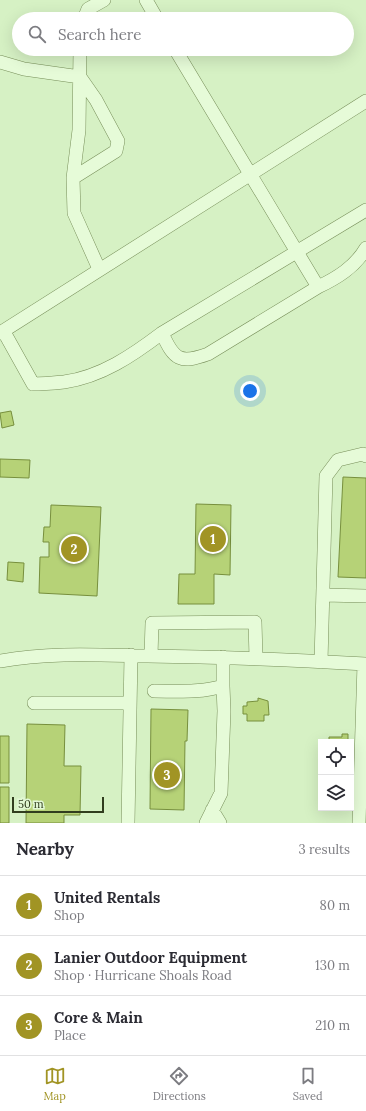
<!DOCTYPE html>
<meta charset="utf-8">
<style>
:root{--surface:#fff;--page:#f7f7f7;--text:#2b2b33;--muted:#7c7c81;--line:#e1e1e2;--accent:#a19424}
body{margin:0;font-family:Lora,serif;background:var(--page);color:var(--text)}
.controls{position:absolute;right:12px;bottom:12px;display:grid;overflow:hidden;border-radius:0px;box-shadow:0 4px 16px #0002}
.controls button{width:36px;height:36px;display:grid;place-items:center;padding:0;border:0;border-bottom:1px solid var(--line);background:var(--surface);color:var(--text);font:20px sans-serif}
.scale{position:absolute;left:12px;bottom:10px;width:92px;box-sizing:border-box;padding-left:4px;border:2px solid #313d1e;border-top:0;font-size:11px;line-height:14px;white-space:nowrap;color:#313d1e;-webkit-text-stroke:3px #e2f8d5;paint-order:stroke}
.you{position:absolute;left:250px;top:391px;width:14px;height:14px;margin:-10px;border:3px solid #fff;border-radius:50%;background:#1a73e8;box-shadow:0 0 0 6px #1a73e833}
.badge{display:grid;place-items:center;width:26px;height:26px;border-radius:50%;background:var(--accent);color:#fff;font-size:13px;font-weight:700}
.pin{position:absolute;translate:-50% -50%;border:2px solid #fff;box-shadow:0 1px 4px #0006}
.list{margin:0;padding:0;list-style:none}
h2{display:flex;justify-content:space-between;align-items:center;height:52px;margin:0;padding:0 16px;font-size:17px}
h2 small{font-size:13px;font-weight:400;color:var(--muted)}
.list li{display:grid;grid-template-columns:26px 1fr auto;gap:12px;align-items:center;box-sizing:border-box;height:60px;padding:0 16px;border-top:1px solid var(--line)}
.list b{display:block;font-size:15px;white-space:nowrap}
.list p{margin:0;font-size:13px;white-space:nowrap;color:var(--muted)}
.list em{font-size:13px;font-style:normal;color:var(--muted)}
.icon{flex:none;width:22px;height:22px;fill:none;stroke:currentColor;stroke-width:2;stroke-linecap:round;stroke-linejoin:round}
.map{position:relative;flex:none;width:366px;height:823px;overflow:hidden}
.search{position:absolute;background:var(--surface);box-shadow:0 4px 16px #0002;left:12px;right:12px;top:12px;height:44px;display:flex;align-items:center;gap:10px;box-sizing:border-box;padding:0 14px;border-radius:22px;color:var(--muted);font-size:15px}
.sheet{height:232px;background:var(--surface)}
nav{display:flex;justify-content:space-around;align-items:center;box-sizing:border-box;height:56px;border-top:1px solid var(--line);background:var(--surface);font-size:11px;color:var(--muted)}
nav a{display:grid;justify-items:center;gap:2px}
nav .on{color:var(--accent)}
.map>svg:first-child{display:block}
.building{fill:#b6d277;stroke:#778f3d}
.lines{fill:none;stroke-linecap:round;stroke-linejoin:round}
.minor-casing{stroke:#778e59;stroke-width:14}
.minor{stroke:#e6fbd8;stroke-width:13}
</style>
<div class="map">
<svg width="366" height="823" viewBox="0 0 366 823">
<rect width="100%" height="100%" fill="#d6f1c4"/>
<path class="building" d="M 11,411 L 14,425 L 2,428 L 0,413 Z
M 0,459 L 30,460 L 29,478 L 0,477 Z
M 343,477 L 366,478 L 366,578 L 338,577 Z
M 196,504 L 231,505 L 230,575 L 214,574 L 214,604 L 178,604 L 179,574 L 195,574 Z
M 51,505 L 101,507 L 97,596 L 39,593 L 40,557 L 49,557 L 49,542 L 43,542 L 44,527 L 50,527 Z
M 8,562 L 24,563 L 23,582 L 7,580 Z
M 258,698 L 268,701 L 269,715 L 264,715 L 264,721 L 247,721 L 247,714 L 243,714 L 243,706 L 247,706 L 247,702 L 258,701 Z
M 151,709 L 188,710 L 187,741 L 185,741 L 184,810 L 150,809 Z
M 27,724 L 65,725 L 64,766 L 81,766 L 80,815 L 64,815 L 64,823 L 26,823 Z
M 342,734 L 348,734 L 348,742 L 329,742 L 329,737 L 342,737 Z
M 0,736 L 9,736 L 9,783 L 0,783 Z
M 0,787 L 9,787 L 9,823 L 0,823 Z"/>
<g class="lines">
<g class="minor-casing">
<path id="minor" d="M 146,0 L 157,19
M 84,19 L 88,9 L 104,0
M 80,49 L 79,130 L 73,178 L 74,213 L 99,269
M 175,49 L 318,287 C 337,278 355,267 366,248
M 0,62 L 24,69 L 80,77 L 96,100 L 118,141 L 116,151 L 73,178
M 4,332 L 33,384 C 44,384 54,383 64,382 C 101,377 133,355 162,333 L 366,210
M 0,333 L 366,101
M 162,333 C 174,360 180,364 208,354 L 318,287
M 324,595 L 366,596
M 151,656 L 152,623 L 255,622 L 256,658
M 0,661 C 49,652 99,655 148,656 C 221,657 293,660 366,664
M 321,662 L 326,476 L 338,460 L 363,454 L 366,456
M 154,691 C 177,691 200,693 223,686 L 223,657
M 34,703 L 130,703
M 212,810 L 220,823
M 128,823 L 131,655
M 206,823 L 221,793 L 224,711 L 223,686
M 359,823 L 364,664"/>
</g>
<use href="#minor" class="minor"/>
</g>
</svg>
<div class="controls">
<button><svg class="icon" aria-label="locate" viewBox="0 0 24 24"><circle cx="12" cy="12" r="6"/><path d="M12 2v4M12 18v4M2 12h4M18 12h4"/></svg></button>
<button><svg class="icon" aria-label="layers" viewBox="0 0 24 24"><path d="M12 4l9 5-9 5-9-5zM3 14l9 5 9-5"/></svg></button>
</div>
<div class="scale">50 m</div>
<div class="you"></div>
<div class="pin badge" style="left:213px;top:539px">1</div>
<div class="pin badge" style="left:74px;top:549px">2</div>
<div class="pin badge" style="left:167px;top:775px">3</div>
<div class="search"><svg class="icon" aria-label="search" viewBox="0 0 24 24"><circle cx="10" cy="10" r="6"/><path d="M15 15l6 6"/></svg>Search here</div>
</div>
<section class="sheet">
<h2>Nearby<small>3 results</small></h2>
<ul class="list">
<li><span class="badge">1</span><div><b>United Rentals</b><p>Shop</p></div><em>80 m</em></li>
<li><span class="badge">2</span><div><b>Lanier Outdoor Equipment</b><p>Shop · Hurricane Shoals Road</p></div><em>130 m</em></li>
<li><span class="badge">3</span><div><b>Core &amp; Main</b><p>Place</p></div><em>210 m</em></li>
</ul>
</section>
<nav>
<a class="on"><svg class="icon" aria-label="map" viewBox="0 0 24 24"><path d="M3 6l6-2 6 2 6-2v14l-6 2-6-2-6 2zM9 4v14M15 6v14"/></svg>Map</a>
<a><svg class="icon" aria-label="directions" viewBox="0 0 24 24"><path d="M12 3l9 9-9 9-9-9zM9 14v-3h6M13 9l2 2-2 2"/></svg>Directions</a>
<a><svg class="icon" aria-label="saved" viewBox="0 0 24 24"><path d="M7 4h10v16l-5-4-5 4z"/></svg>Saved</a>
</nav>
